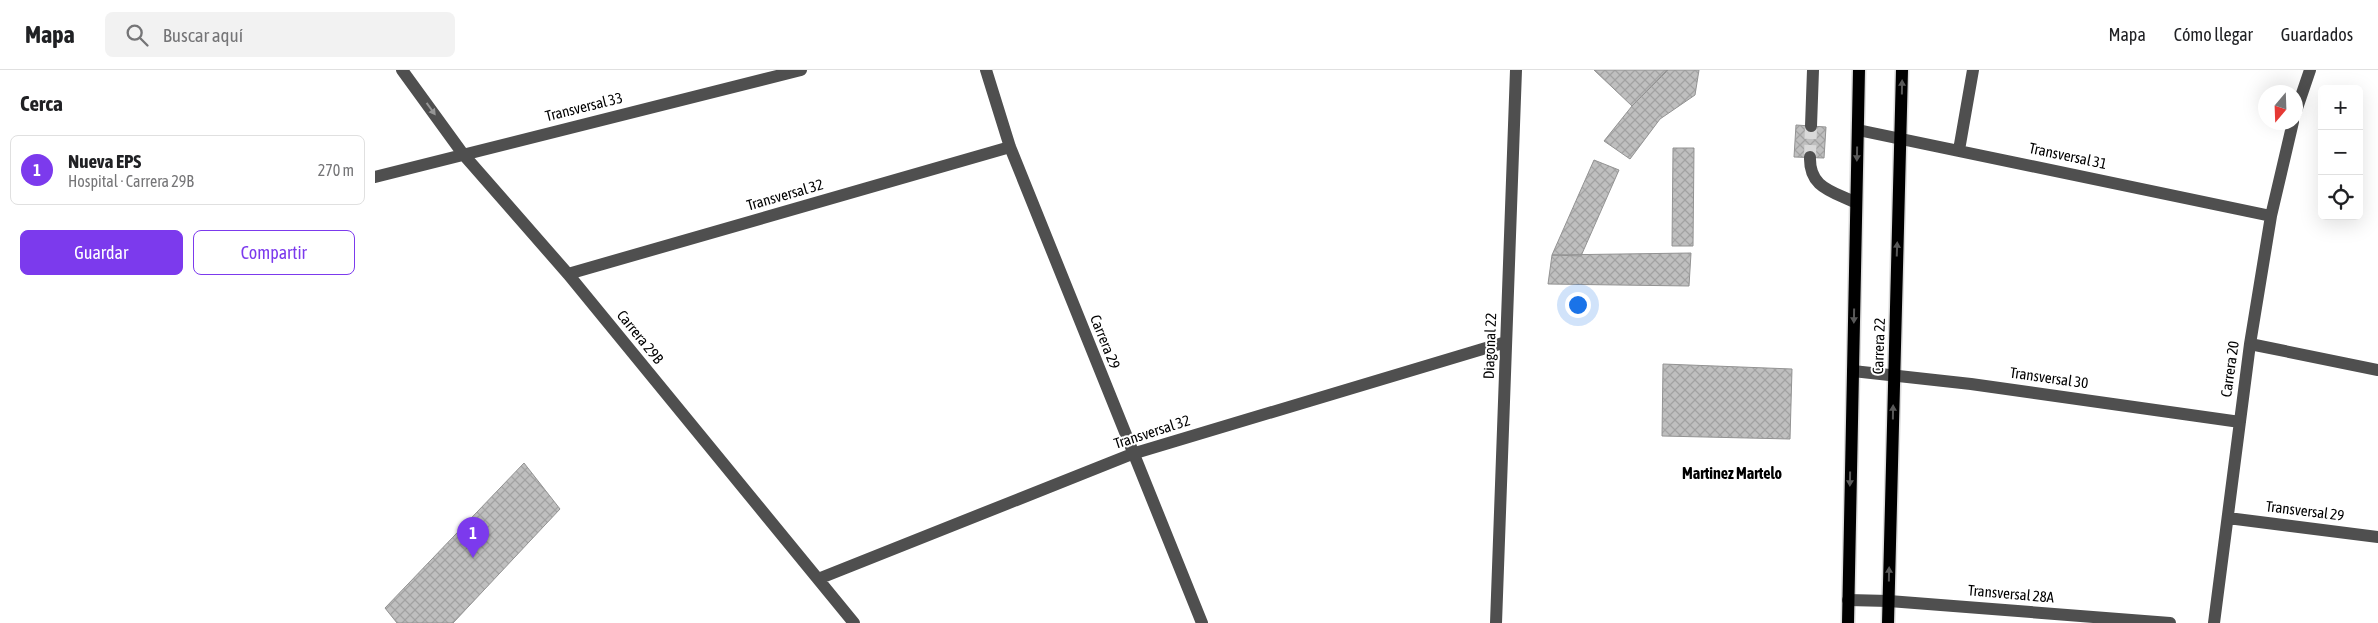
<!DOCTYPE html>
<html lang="es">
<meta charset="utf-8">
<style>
:root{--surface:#fff;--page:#f2f2f2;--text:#202124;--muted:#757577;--line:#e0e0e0;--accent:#7c3aed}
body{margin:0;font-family:"Asap Condensed",sans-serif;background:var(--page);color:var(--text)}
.controls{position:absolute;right:15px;top:15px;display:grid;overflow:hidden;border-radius:8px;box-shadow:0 5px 20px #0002}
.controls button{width:45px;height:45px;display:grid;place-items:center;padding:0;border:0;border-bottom:1px solid var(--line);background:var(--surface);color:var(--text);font:25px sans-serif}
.compass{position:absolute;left:1883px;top:15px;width:45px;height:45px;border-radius:50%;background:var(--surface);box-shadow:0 5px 20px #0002;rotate:199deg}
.you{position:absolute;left:1202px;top:234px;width:18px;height:18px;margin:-12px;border:4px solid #fff;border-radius:50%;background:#1a73e8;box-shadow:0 0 0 8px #1a73e833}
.badge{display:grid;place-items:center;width:32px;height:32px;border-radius:50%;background:var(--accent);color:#fff;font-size:16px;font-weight:700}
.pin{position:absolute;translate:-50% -41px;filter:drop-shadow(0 1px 2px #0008)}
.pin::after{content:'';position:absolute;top:26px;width:18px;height:15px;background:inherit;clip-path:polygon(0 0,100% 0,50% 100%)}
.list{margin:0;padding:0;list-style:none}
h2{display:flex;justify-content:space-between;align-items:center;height:65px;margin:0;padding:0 20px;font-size:21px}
h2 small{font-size:16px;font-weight:400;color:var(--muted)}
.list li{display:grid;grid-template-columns:32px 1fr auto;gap:15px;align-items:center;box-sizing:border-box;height:70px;margin:0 10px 10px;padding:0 10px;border:1px solid var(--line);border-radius:8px}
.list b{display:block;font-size:19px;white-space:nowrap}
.list p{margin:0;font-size:16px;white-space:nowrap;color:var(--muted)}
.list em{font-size:16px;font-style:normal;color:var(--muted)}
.actions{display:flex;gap:10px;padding:15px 20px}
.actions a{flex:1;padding:11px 0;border:1px solid var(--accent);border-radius:8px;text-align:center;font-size:18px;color:var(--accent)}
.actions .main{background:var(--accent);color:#fff}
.icon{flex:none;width:28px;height:28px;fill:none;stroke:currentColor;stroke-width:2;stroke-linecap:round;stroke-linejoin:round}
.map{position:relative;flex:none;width:2003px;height:553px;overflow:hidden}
header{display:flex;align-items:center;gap:30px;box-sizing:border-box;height:70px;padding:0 25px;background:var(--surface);border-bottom:1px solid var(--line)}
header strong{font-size:24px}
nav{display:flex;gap:28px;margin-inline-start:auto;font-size:18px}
.search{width:350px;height:45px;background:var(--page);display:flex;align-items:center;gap:12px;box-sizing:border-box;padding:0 18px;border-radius:8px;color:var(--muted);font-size:19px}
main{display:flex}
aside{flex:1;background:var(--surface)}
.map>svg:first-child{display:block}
.building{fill:url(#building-cross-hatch);stroke:#939393}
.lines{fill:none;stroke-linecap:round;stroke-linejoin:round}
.minor-tunnel{stroke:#d9d9d9;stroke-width:12;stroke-dasharray:12 6;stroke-linecap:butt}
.major-casing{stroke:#dbdbdb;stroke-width:15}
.minor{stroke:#4f4f4f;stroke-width:12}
.major{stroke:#000;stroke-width:12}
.oneway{fill:#595959}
.oneway2{fill:#959595}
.labels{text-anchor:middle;stroke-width:4;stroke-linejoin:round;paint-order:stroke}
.street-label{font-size:15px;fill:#000;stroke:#fff}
.neighbourhood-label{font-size:16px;font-weight:bold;fill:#000;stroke:#fff}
</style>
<header>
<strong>Mapa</strong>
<div class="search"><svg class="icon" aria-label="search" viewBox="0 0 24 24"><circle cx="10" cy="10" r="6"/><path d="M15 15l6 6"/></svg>Buscar aquí</div>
<nav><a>Mapa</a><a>Cómo llegar</a><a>Guardados</a></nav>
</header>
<main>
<aside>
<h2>Cerca<small></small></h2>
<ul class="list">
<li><span class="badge">1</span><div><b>Nueva EPS</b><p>Hospital · Carrera 29B</p></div><em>270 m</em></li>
</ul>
<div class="actions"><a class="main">Guardar</a><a>Compartir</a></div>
</aside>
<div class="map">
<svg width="2003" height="553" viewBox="0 0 2003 553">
<defs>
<pattern id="building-cross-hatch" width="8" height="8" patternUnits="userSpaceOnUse" patternTransform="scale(1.25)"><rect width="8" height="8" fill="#bfbfbf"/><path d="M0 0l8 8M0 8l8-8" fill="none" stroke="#a2a2a2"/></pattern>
</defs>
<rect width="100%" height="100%" fill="#fff"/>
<path class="building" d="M 1219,0 L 1292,0 L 1257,36 Z
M 1293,0 L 1324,0 L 1320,25 L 1285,49 L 1255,89 L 1229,71 L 1257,36 Z
M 1421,55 L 1451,57 L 1449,88 L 1419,87 Z
M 1298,78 L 1319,78 L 1318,176 L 1297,176 Z
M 1219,90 L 1244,100 L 1206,186 L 1177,185 Z
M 1316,183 L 1314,216 L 1173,214 L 1177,185 Z
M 1288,294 L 1417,299 L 1415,369 L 1287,366 Z
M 149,393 L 185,439 L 78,553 L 22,553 L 10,538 Z"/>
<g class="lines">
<path class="minor-tunnel" d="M 1435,87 L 1436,56"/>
<g class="major-casing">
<path id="major" d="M 1473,553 L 1484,0
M 1513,553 L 1527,0"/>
</g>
<path class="minor" d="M 27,0 L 88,84 L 193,204 L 479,553
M 611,0 L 635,77 L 827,553
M 1920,44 L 1935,0
M 1436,56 L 1438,0
M 1483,60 L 1896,146
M 1584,80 L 1598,0
M 1435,87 C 1434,118 1457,121 1481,133
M 0,107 L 426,0
M 193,204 L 635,77
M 1875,274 L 2003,300
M 1478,301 L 1596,314 L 1865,352
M 1853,448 L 2003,467
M 443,509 L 757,384 L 1131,272
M 1473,530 L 1514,531 L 1795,553
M 1121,553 L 1141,0
M 1839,553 L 1875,274 L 1896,146 L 1918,52"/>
<use href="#major" class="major"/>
</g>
<defs><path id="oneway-solid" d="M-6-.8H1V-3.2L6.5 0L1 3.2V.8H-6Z" transform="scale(1.25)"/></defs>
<g class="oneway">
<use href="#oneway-solid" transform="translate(1527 17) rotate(-89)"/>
<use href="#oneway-solid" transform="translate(1482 84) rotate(91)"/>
<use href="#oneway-solid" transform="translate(1522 179) rotate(-88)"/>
<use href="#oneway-solid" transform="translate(1479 246) rotate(91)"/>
<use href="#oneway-solid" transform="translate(1518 342) rotate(-89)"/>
<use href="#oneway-solid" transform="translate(1475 409) rotate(91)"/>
<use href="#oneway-solid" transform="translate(1514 504) rotate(-89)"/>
</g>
<use class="oneway2" href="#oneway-solid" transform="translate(56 39) rotate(54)"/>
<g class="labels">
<g class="street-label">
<text transform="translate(209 37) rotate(-14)" y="5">Transversal 33</text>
<text transform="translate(1693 86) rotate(12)" y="5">Transversal 31</text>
<text transform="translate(410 125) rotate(-16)" y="5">Transversal 32</text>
<text transform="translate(265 267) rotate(51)" y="5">Carrera 29B</text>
<text transform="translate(730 272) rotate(68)" y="5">Carrera 29</text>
<text transform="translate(1115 276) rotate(-88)" y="5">Diagonal 22</text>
<text transform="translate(1504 276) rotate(-88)" y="5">Carrera 22</text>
<text transform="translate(1855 299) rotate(-82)" y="5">Carrera 20</text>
<text transform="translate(1674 308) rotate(8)" y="5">Transversal 30</text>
<text transform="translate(777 362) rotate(-18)" y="5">Transversal 32</text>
<text transform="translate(1930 441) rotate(7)" y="5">Transversal 29</text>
<text transform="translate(1636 524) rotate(5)" y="5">Transversal 28A</text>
</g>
<g class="neighbourhood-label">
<text x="1357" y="409">Martinez Martelo</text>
</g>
</g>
</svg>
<div class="controls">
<button>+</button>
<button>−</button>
<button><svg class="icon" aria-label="locate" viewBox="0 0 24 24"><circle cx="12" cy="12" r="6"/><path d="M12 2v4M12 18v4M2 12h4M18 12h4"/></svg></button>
</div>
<svg class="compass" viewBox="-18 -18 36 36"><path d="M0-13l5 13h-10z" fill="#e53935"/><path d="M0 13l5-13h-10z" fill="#757577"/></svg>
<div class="you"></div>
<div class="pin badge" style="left:98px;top:488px">1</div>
</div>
</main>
